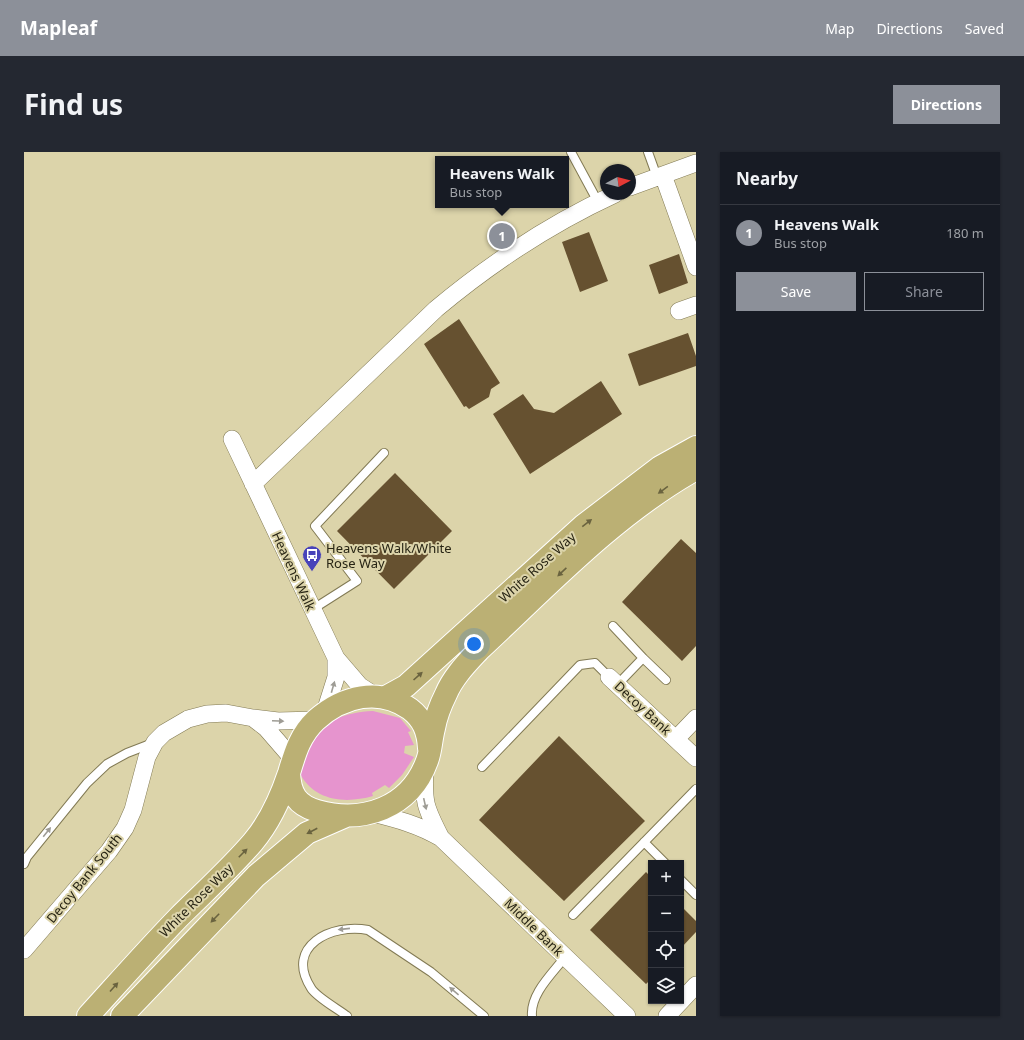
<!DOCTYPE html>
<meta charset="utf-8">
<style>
:root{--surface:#171b24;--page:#242831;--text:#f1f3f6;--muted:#9ea1a6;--line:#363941;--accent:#8c9099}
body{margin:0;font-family:"Noto Sans",sans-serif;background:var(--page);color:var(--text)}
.controls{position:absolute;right:12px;bottom:12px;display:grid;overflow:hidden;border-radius:0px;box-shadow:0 1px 3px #0004}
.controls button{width:36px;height:36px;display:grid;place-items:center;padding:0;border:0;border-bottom:1px solid var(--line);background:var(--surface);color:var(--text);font:20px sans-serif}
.compass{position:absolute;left:576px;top:12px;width:36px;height:36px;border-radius:50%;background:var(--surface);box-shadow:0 1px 3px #0004;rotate:83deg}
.you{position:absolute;left:450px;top:492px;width:14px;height:14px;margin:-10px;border:3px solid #fff;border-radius:50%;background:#1a73e8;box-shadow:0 0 0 6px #1a73e833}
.badge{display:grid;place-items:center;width:26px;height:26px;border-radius:50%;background:var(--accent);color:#fff;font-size:13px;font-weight:700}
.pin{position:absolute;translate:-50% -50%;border:2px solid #fff;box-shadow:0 1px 4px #0006}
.popup{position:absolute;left:411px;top:4px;width:134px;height:52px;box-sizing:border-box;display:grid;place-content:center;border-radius:0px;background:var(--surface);filter:drop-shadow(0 1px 3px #0005);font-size:13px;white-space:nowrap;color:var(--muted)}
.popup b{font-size:15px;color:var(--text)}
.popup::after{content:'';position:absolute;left:50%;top:100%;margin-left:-8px;border:8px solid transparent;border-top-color:var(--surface)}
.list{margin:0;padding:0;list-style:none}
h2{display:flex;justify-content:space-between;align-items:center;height:52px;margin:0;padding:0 16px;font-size:17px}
h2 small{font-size:13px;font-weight:400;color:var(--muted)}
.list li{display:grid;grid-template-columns:26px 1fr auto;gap:12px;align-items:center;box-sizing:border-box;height:56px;padding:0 16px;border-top:1px solid var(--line)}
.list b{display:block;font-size:15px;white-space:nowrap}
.list p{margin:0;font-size:13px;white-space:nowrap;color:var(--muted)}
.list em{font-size:13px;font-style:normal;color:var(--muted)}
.actions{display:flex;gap:8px;padding:12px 16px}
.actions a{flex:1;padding:9px 0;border:1px solid var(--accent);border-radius:0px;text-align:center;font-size:14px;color:var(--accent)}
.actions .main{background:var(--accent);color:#fff}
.icon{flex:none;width:22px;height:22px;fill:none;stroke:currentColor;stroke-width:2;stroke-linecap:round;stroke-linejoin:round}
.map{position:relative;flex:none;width:672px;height:864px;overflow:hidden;border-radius:0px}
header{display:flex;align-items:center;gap:24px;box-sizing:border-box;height:56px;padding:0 20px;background:var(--accent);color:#fff}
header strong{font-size:19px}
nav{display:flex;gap:22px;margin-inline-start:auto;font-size:14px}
.intro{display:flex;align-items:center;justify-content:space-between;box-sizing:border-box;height:96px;padding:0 24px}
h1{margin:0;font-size:28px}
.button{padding:10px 18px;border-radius:0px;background:var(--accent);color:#fff;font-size:14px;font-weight:700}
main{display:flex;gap:24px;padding:0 24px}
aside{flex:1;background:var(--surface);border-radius:0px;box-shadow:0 1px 3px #0004}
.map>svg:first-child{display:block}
.green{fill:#e694ce}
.building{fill:#665130}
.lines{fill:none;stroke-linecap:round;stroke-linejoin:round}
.service-casing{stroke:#827a54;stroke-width:10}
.minor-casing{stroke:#827a54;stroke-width:18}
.trunk-casing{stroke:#fff;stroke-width:24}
.service{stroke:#fff;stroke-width:8}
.minor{stroke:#fff;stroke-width:17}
.trunk{stroke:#bbb074;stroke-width:22}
.oneway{fill:#6a633f}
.oneway2{fill:#9e9c95}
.labels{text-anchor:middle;stroke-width:4;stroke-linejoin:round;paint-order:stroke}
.poi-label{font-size:13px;fill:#272414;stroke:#dcd4aa;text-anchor:start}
.street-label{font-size:13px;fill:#272414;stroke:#dcd4aa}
</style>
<header>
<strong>Mapleaf</strong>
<nav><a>Map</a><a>Directions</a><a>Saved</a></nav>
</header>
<div class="intro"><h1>Find us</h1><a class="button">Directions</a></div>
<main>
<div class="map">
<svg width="672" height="864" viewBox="0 0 672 864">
<rect width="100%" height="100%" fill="#dcd4aa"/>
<path class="green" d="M 349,559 L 376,566 L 387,579 L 384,580 L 390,593 L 381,594 L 380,601 L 390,605 L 378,623 L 365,636 L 361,633 L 348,641 L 349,644 C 321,652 291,649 276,622 C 278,614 278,601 282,594 C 298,569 321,560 349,559 Z"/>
<path class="building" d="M 565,80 L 584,129 L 556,140 L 538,90 Z
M 655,102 L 664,131 L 635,142 L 625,113 Z
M 435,167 L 476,231 L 467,237 L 465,245 L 445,257 L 442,254 L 440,255 L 400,192 Z
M 664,181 L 672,204 L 672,214 L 615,234 L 604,202 Z
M 577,229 L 598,262 L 506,322 L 469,262 L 499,242 L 510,257 L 530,261 Z
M 371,321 L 428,379 L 370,437 L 313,379 Z
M 657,387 L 672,401 L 672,494 L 658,509 L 598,450 Z
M 535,584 L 621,669 L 540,749 L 455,668 Z
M 622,720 L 627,725 L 627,827 L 622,832 L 566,778 Z
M 657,754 L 672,769 L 672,780 L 657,796 Z"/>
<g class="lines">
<g class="service-casing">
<path id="service" d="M 547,0 L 574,50
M 624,0 L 633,25
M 289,457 L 333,429 L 291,374 L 360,301
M 589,474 L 619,506 L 594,532
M 619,506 L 642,528
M 458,615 L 556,513 L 571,511 L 585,525
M 620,690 L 641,711
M 0,712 L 3,705 L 63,631 L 83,612 L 103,601 L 129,591
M 657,728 L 672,743
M 549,763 L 672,637
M 323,864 C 314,857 292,845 287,836 C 260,794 308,771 344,778 L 407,820 L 460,864
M 508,864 C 506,842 528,822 541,805"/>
</g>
<g class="minor-casing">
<path id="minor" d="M 639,23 L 672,115
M 606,35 L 672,11
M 655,159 L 672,153
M 208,287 L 312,506 L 336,534 L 353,545
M 229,332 L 412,157 C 467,111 526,72 591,42
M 585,525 L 672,606
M 300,563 L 312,525 L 312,506
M 652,587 L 672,566
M 268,606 L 242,576 L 229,566 L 254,569 L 292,568
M 401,615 C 399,650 401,655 417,686
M 348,661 C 373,667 395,673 417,686 L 603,864
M 0,798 L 85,699 L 101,676 L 109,658 L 123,605 L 131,590 L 140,581 L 164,567 L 183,562 L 202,561 L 229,566
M 643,864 L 672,833"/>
</g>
<g class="trunk-casing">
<path id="trunk" d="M 362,545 L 382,534 L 560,373 L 636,315 L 672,295
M 265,621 C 266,642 273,653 293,659 C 339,672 386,656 403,609 C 407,599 407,587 410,576 C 412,565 417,552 422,542 C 429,525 443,511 455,498 C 523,435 590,363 672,317
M 64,864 C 94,831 123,798 154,766 C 179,741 206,717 229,690 C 245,671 257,645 265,621 C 271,601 276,583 292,568 C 319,544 355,535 386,557 C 399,567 404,579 405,596
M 98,864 L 232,724 L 283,681 L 322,664"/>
</g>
<use href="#service" class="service"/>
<use href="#minor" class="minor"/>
<use href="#trunk" class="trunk"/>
</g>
<defs><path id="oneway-solid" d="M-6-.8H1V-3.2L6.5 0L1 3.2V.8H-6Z"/></defs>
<g class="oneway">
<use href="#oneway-solid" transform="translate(639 338) rotate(144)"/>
<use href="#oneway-solid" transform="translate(563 371) rotate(-38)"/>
<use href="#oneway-solid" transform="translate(538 420) rotate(137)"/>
<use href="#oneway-solid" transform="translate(394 524) rotate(-42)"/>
<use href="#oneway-solid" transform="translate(288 679) rotate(152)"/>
<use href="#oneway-solid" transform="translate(219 701) rotate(-45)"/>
<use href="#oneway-solid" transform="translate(191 766) rotate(134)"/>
<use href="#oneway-solid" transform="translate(90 835) rotate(-48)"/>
</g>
<g class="oneway2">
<use href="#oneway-solid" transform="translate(309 535) rotate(-74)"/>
<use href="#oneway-solid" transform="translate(254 569) rotate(3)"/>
<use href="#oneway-solid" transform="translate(401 652) rotate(77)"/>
<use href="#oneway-solid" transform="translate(23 680) rotate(-51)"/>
<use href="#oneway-solid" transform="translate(320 777) rotate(174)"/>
<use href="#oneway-solid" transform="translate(430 839) rotate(-140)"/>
</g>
<defs>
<g id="bus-pin" transform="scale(1)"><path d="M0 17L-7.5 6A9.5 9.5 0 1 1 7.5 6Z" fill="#4843ba" stroke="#dcd4aa"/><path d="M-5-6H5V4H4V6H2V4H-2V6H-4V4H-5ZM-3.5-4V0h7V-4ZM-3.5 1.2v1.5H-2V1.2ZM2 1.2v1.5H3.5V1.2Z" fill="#fff"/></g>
</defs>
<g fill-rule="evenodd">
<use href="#bus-pin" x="288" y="403"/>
</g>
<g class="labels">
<g class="poi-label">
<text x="302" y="401">Heavens Walk/White<tspan x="302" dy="15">Rose Way</tspan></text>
</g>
<g class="street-label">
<text transform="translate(513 415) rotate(-42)" y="5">White Rose Way</text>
<text transform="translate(270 419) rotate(65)" y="5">Heavens Walk</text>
<text transform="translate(619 556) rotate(43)" y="5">Decoy Bank</text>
<text transform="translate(60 726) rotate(-51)" y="5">Decoy Bank South</text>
<text transform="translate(172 748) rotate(-45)" y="5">White Rose Way</text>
<text transform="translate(510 775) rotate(44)" y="5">Middle Bank</text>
</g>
</g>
</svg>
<div class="controls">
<button>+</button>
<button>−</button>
<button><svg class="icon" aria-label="locate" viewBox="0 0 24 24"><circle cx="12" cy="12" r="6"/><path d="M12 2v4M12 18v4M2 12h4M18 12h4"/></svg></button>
<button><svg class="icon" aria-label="layers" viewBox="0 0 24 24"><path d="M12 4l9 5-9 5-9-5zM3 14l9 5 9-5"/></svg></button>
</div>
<svg class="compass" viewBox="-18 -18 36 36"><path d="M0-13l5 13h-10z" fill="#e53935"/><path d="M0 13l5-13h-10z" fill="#9ea1a6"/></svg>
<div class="you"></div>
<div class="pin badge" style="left:478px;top:84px">1</div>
<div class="popup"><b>Heavens Walk</b>Bus stop</div>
</div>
<aside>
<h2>Nearby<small></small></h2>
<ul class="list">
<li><span class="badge">1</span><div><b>Heavens Walk</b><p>Bus stop</p></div><em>180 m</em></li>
</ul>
<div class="actions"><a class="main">Save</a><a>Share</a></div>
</aside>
</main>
